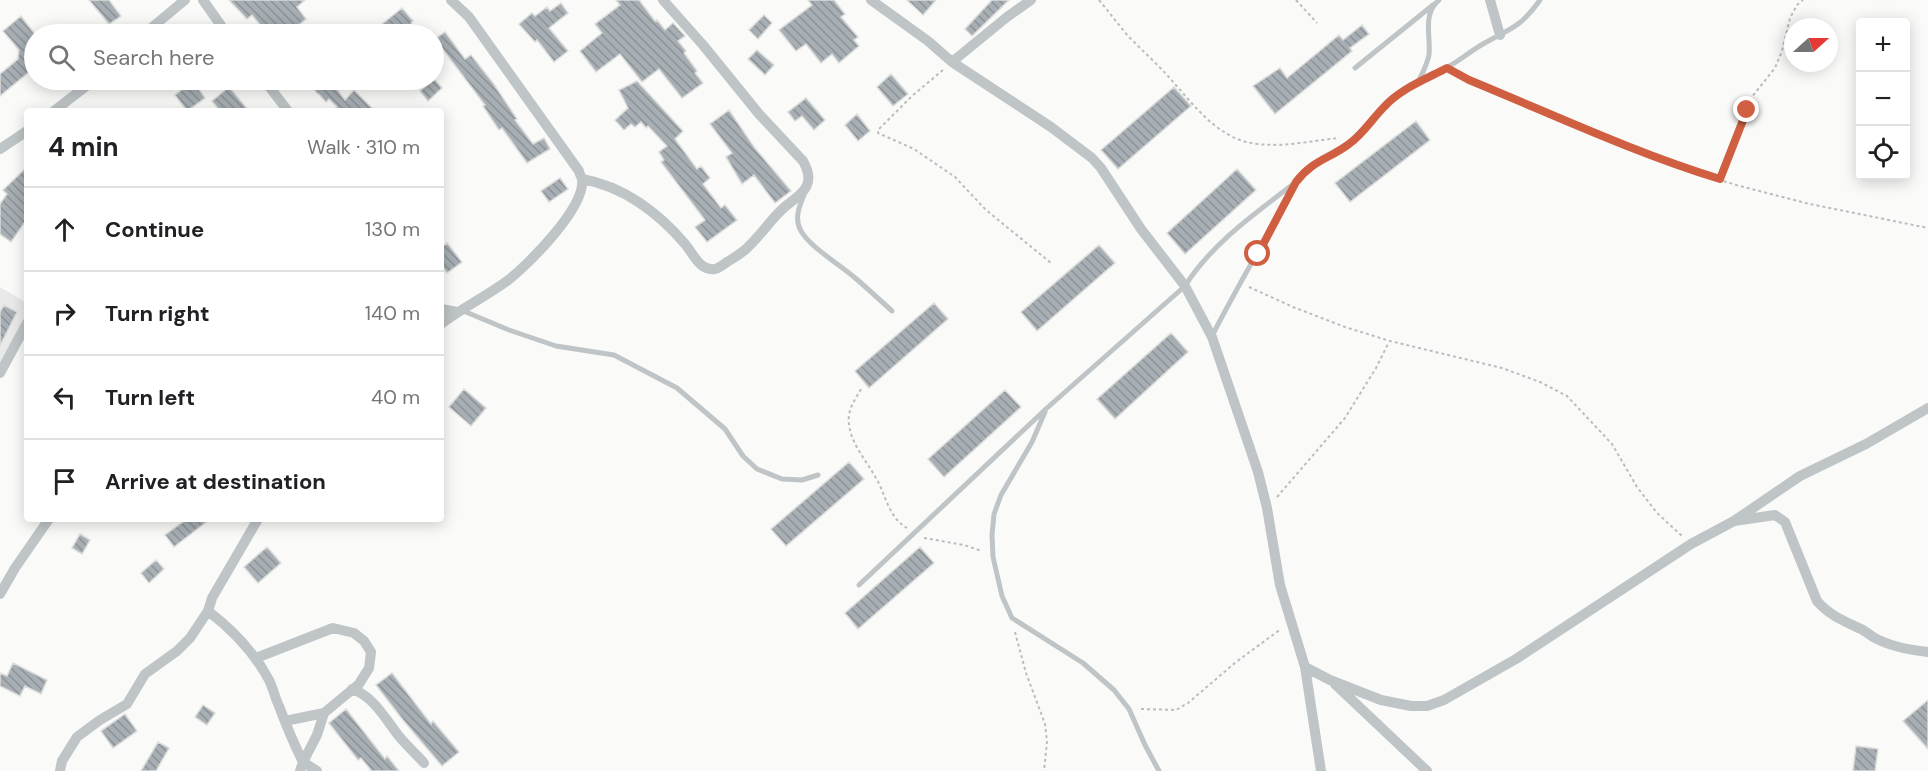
<!DOCTYPE html>
<meta charset="utf-8">
<style>
:root{--surface:#fff;--page:#f6f6f6;--text:#202124;--muted:#757577;--line:#e0e0e0}
body{margin:0;font-family:"DM Sans",sans-serif;background:var(--page);color:var(--text)}
.controls{position:absolute;right:18px;top:18px;display:grid;overflow:hidden;border-radius:6px;box-shadow:0 3px 15px #0003}
.controls button{width:54px;height:54px;display:grid;place-items:center;padding:0;border:0;border-bottom:2px solid var(--line);background:var(--surface);color:var(--text);font:30px sans-serif}
.compass{position:absolute;left:1784px;top:18px;width:54px;height:54px;border-radius:50%;background:var(--surface);box-shadow:0 3px 15px #0003;rotate:69deg}
.stop{position:absolute;width:18px;height:18px;margin:-14px;border:4px solid #d05f42;border-radius:50%;background:#fff}
.stop.end{background:#d05f42;border-color:#fff;box-shadow:0 2px 6px #0008}
.list{margin:0;padding:0;list-style:none}
h2{display:flex;justify-content:space-between;align-items:center;height:78px;margin:0;padding:0 24px;font-size:26px}
h2 small{font-size:20px;font-weight:400;color:var(--muted)}
.list li{display:grid;grid-template-columns:39px 1fr auto;gap:18px;align-items:center;box-sizing:border-box;height:84px;padding:0 24px;border-top:2px solid var(--line)}
.list b{display:block;font-size:22px;white-space:nowrap}
.list em{font-size:20px;font-style:normal;color:var(--muted)}
.icon{flex:none;width:33px;height:33px;fill:none;stroke:currentColor;stroke-width:2;stroke-linecap:round;stroke-linejoin:round}
.map{position:relative;flex:none;width:1928px;height:771px;overflow:hidden}
.search{position:absolute;background:var(--surface);box-shadow:0 3px 15px #0003;left:24px;top:24px;width:420px;height:66px;display:flex;align-items:center;gap:15px;box-sizing:border-box;padding:0 21px;border-radius:33px;color:var(--muted);font-size:22px}
.panel{position:absolute;background:var(--surface);box-shadow:0 3px 15px #0003;left:24px;top:108px;width:420px;height:414px;border-radius:6px}
.map>svg:first-child{display:block}
.built{fill:#e8e9e8}
.building{fill:url(#building-back-hatch);stroke:#dcdcda;stroke-width:1.5}
.lines{fill:none;stroke-linecap:round;stroke-linejoin:round}
.path{stroke:#babdc0;stroke-width:2;stroke-dasharray:3 3;stroke-linecap:butt}
.lane{stroke:#bfc4c7;stroke-width:5}
.street{stroke:#bfc4c7;stroke-width:10}
.route{stroke:#d05f42;stroke-width:8}
</style>
<div class="map">
<svg width="1928" height="771" viewBox="0 0 1928 771">
<defs>
<pattern id="building-back-hatch" width="6" height="6" patternUnits="userSpaceOnUse" patternTransform="scale(1.5)"><rect width="6" height="6" fill="#a7afb4"/><path d="M-1 5l2 2M0 0l6 6M5-1l2 2" fill="none" stroke="#8c9398"/></pattern>
</defs>
<rect width="100%" height="100%" fill="#fafaf8"/>
<path class="built" d="M 0,287 L 27,303 L 27,316 L 0,362 Z"/>
<path class="building" d="M 89,0 L 109,0 L 121,16 L 109,24 Z
M 229,0 L 305,0 L 297,7 L 306,19 L 296,27 L 302,34 L 268,34 L 252,15 L 247,19 Z
M 616,0 L 639,0 L 655,21 L 657,20 L 665,30 L 673,23 L 685,36 L 678,41 L 686,51 L 684,53 L 697,71 L 695,73 L 703,83 L 682,98 L 659,69 L 642,82 L 620,54 L 596,72 L 580,51 L 602,33 L 595,24 L 620,5 Z
M 808,0 L 834,0 L 845,14 L 841,17 L 858,37 L 854,40 L 859,46 L 839,63 L 832,54 L 821,63 L 806,44 L 796,51 L 779,30 L 812,5 Z
M 907,0 L 936,0 L 923,15 Z
M 992,0 L 1009,0 L 972,36 L 965,29 Z
M 561,3 L 568,13 L 549,28 L 568,51 L 554,62 L 537,40 L 535,42 L 519,24 L 532,13 L 535,16 L 547,7 L 550,11 Z
M 402,8 L 413,21 L 411,23 L 421,34 L 390,34 L 381,25 Z
M 764,15 L 772,23 L 758,39 L 749,30 Z
M 21,16 L 34,33 L 34,68 L 0,96 L 0,74 L 18,59 L 19,50 L 3,31 Z
M 1362,25 L 1369,34 L 1350,48 L 1352,51 L 1275,114 L 1253,86 L 1280,68 L 1287,78 L 1339,35 L 1343,40 Z
M 445,32 L 465,59 L 471,55 L 493,83 L 517,119 L 515,120 L 533,144 L 544,138 L 550,149 L 527,163 L 502,128 L 499,130 L 483,106 L 485,105 L 435,39 Z
M 757,50 L 774,65 L 765,75 L 748,59 Z
M 891,74 L 908,94 L 893,106 L 877,87 Z
M 434,79 L 442,88 L 428,101 L 420,91 Z
M 306,80 L 330,80 L 345,100 L 354,90 L 375,111 L 333,111 L 337,107 L 329,99 L 326,102 L 319,94 L 318,94 Z
M 193,81 L 205,98 L 187,111 L 175,95 Z
M 637,81 L 683,131 L 675,139 L 697,169 L 701,166 L 710,178 L 703,184 L 721,208 L 725,205 L 737,220 L 707,242 L 695,227 L 705,220 L 661,162 L 664,160 L 659,152 L 667,146 L 648,126 L 646,128 L 641,122 L 635,127 L 631,124 L 624,130 L 615,120 L 628,108 L 619,90 Z
M 229,87 L 249,111 L 220,111 L 212,101 Z
M 1174,87 L 1191,106 L 1118,169 L 1101,150 Z
M 806,98 L 825,120 L 814,130 L 802,116 L 795,121 L 788,112 Z
M 729,110 L 754,147 L 791,191 L 775,203 L 754,175 L 742,184 L 726,157 L 732,153 L 710,124 Z
M 857,114 L 870,131 L 858,141 L 845,125 Z
M 1416,121 L 1430,140 L 1350,202 L 1335,183 Z
M 27,167 L 27,219 L 11,242 L 0,234 L 0,204 L 7,194 L 3,190 Z
M 1237,169 L 1256,190 L 1185,254 L 1167,233 Z
M 560,178 L 568,189 L 549,202 L 541,191 Z
M 447,243 L 462,262 L 447,273 L 441,265 L 441,248 Z
M 1099,245 L 1115,263 L 1037,331 L 1021,312 Z
M 934,303 L 948,319 L 869,388 L 855,371 Z
M 4,305 L 17,312 L 0,346 L 0,312 Z
M 1171,333 L 1188,352 L 1115,419 L 1097,399 Z
M 464,389 L 486,408 L 471,426 L 449,407 Z
M 1005,390 L 1021,407 L 944,477 L 928,459 Z
M 849,462 L 864,479 L 786,546 L 771,529 Z
M 187,519 L 210,519 L 174,547 L 165,535 Z
M 80,534 L 90,540 L 82,554 L 72,548 Z
M 267,547 L 281,563 L 258,583 L 244,567 Z
M 920,547 L 934,563 L 858,629 L 845,613 Z
M 156,560 L 164,569 L 149,583 L 141,573 Z
M 13,663 L 47,680 L 41,694 L 25,686 L 20,696 L 0,686 L 0,673 L 7,676 Z
M 392,673 L 431,724 L 433,721 L 459,752 L 442,766 L 403,720 L 376,685 Z
M 1928,700 L 1928,749 L 1903,721 Z
M 203,705 L 215,713 L 207,725 L 195,717 Z
M 346,709 L 385,759 L 387,756 L 399,771 L 369,771 L 371,770 L 361,758 L 358,760 L 329,723 Z
M 125,714 L 137,731 L 113,748 L 101,731 Z
M 158,742 L 169,748 L 156,771 L 141,771 Z
M 1856,746 L 1878,749 L 1875,771 L 1853,771 Z"/>
<g class="lines">
<path class="path" d="M 1099,0 C 1109,12 1118,24 1128,36 C 1141,49 1155,62 1167,75 C 1189,99 1211,131 1243,141 C 1274,150 1308,141 1339,138
M 1296,0 L 1317,23
M 943,70 L 912,96 L 878,130 L 878,133 L 914,149 L 955,177 L 986,210 L 1051,263
M 1457,73 L 1469,80 L 1682,168 L 1736,185 L 1810,204 L 1928,228
M 1720,179 L 1751,98 L 1775,68 L 1782,51 L 1790,18 L 1797,5 L 1803,0
M 1249,287 L 1293,307 L 1345,327 L 1390,341 L 1502,368 L 1540,382 L 1567,396 L 1612,444 L 1637,487 L 1657,513 L 1682,536
M 861,389 C 855,400 847,410 849,424 C 851,444 866,460 876,478 C 886,495 888,517 907,528
M 1277,497 L 1345,418 L 1376,368 L 1389,342
M 924,538 L 964,545 L 982,551
M 1015,632 L 1026,673 L 1045,724 L 1047,742 L 1044,771
M 1141,709 L 1176,710 L 1188,703 L 1236,662 L 1281,629"/>
<path class="lane" d="M 1355,68 L 1433,5
M 1418,82 C 1422,74 1427,65 1429,55 C 1431,36 1422,14 1439,0
M 804,195 C 799,207 794,219 801,231 C 810,247 839,264 854,277 C 867,288 880,300 892,311
M 461,310 L 509,330 L 556,346 L 614,355 L 677,388 L 725,429 L 743,456 L 757,469 L 782,479 L 802,480 L 818,475
M 1212,336 C 1239,283 1269,234 1296,182 C 1313,160 1328,159 1348,145 C 1364,134 1372,117 1386,105 C 1402,90 1425,80 1444,69 C 1458,62 1469,52 1483,44 C 1511,28 1520,28 1540,0
M 1045,412 L 1032,442 L 1001,495 L 994,514 L 992,535 L 993,557 L 1002,596 L 1012,618 L 1083,663 L 1114,690 L 1129,709 L 1145,745 L 1159,771
M 859,585 L 1047,408 L 1185,286 C 1212,243 1256,213 1296,182"/>
<path class="street" d="M 203,0 L 227,34
M 871,0 L 928,41 L 952,62 L 1051,127 L 1092,158 L 1101,168 L 1141,229 L 1185,286 L 1212,337 L 1258,472 L 1267,508 L 1280,585 L 1305,667 L 1321,771
M 1490,0 L 1500,35
M 144,34 L 185,0
M 952,62 L 1007,17 L 1031,0
M 264,80 L 288,111
M 54,111 L 94,80
M 0,149 L 27,131
M 582,179 C 623,186 659,213 685,244 C 693,253 700,272 715,269 C 719,268 723,265 727,262 C 735,257 743,253 749,246 C 763,233 772,217 787,205 C 804,192 816,184 803,161 L 759,114 L 703,45 L 663,0
M 441,309 L 457,312
M 441,324 C 462,308 485,297 507,281 C 528,265 586,207 582,179 C 582,178 579,173 579,171 L 469,17 L 451,0
M 0,373 L 27,323
M 1734,521 L 1775,515 L 1785,522 L 1817,601 C 1829,615 1844,621 1861,629 C 1865,631 1869,634 1873,637 C 1889,646 1909,650 1928,652
M 0,594 L 15,568 L 49,519
M 208,611 C 233,630 254,652 269,680 C 273,688 275,698 279,706 C 286,725 294,744 303,762 L 300,771
M 256,658 L 333,628 L 354,633 L 364,641 L 371,652 L 369,668 L 359,684 L 324,713 L 285,721
M 1305,667 L 1330,680 L 1381,700 L 1411,706 L 1427,706 L 1444,700 L 1516,659 L 1691,544 L 1734,521 L 1800,476 L 1866,444 L 1928,408
M 1335,684 L 1427,771
M 352,689 C 373,696 385,718 398,735 C 406,745 416,754 424,763
M 60,771 L 62,761 L 77,737 L 100,720 L 127,704 L 145,674 L 177,651 L 190,638 L 208,611 L 212,598 L 258,519
M 317,771 L 303,762 L 317,735 L 324,713"/>
</g>
<g class="lines">
<path class="route" d="M 1258,254 L 1296,182 C 1313,160 1329,159 1349,144 C 1363,134 1372,119 1384,107 C 1400,89 1426,79 1447,68 L 1469,80 C 1552,114 1635,153 1720,179 L 1747,110"/>
</g>
</svg>
<div class="controls">
<button>+</button>
<button>−</button>
<button><svg class="icon" aria-label="locate" viewBox="0 0 24 24"><circle cx="12" cy="12" r="6"/><path d="M12 2v4M12 18v4M2 12h4M18 12h4"/></svg></button>
</div>
<svg class="compass" viewBox="-18 -18 36 36"><path d="M0-13l5 13h-10z" fill="#e53935"/><path d="M0 13l5-13h-10z" fill="#757577"/></svg>
<div class="stop" style="left:1258px;top:254px"></div>
<div class="stop end" style="left:1747px;top:110px"></div>
<div class="search"><svg class="icon" aria-label="search" viewBox="0 0 24 24"><circle cx="10" cy="10" r="6"/><path d="M15 15l6 6"/></svg>Search here</div>
<section class="panel">
<h2>4 min<small>Walk · 310 m</small></h2>
<ul class="list">
<li><svg class="icon" aria-label="ahead" viewBox="0 0 24 24"><path d="M12 20V5M6 11l6-6 6 6"/></svg><div><b>Continue</b></div><em>130 m</em></li>
<li><svg class="icon" aria-label="right" viewBox="0 0 24 24"><path d="M7 20v-9h11M14 6l5 5-5 5"/></svg><div><b>Turn right</b></div><em>140 m</em></li>
<li><svg class="icon" aria-label="left" viewBox="0 0 24 24"><path d="M17 20v-9H6M10 6l-5 5 5 5"/></svg><div><b>Turn left</b></div><em>40 m</em></li>
<li><svg class="icon" aria-label="arrive" viewBox="0 0 24 24"><path d="M6 21V4h12l-3 4 3 4H6"/></svg><div><b>Arrive at destination</b></div></li>
</ul>
</section>
</div>
